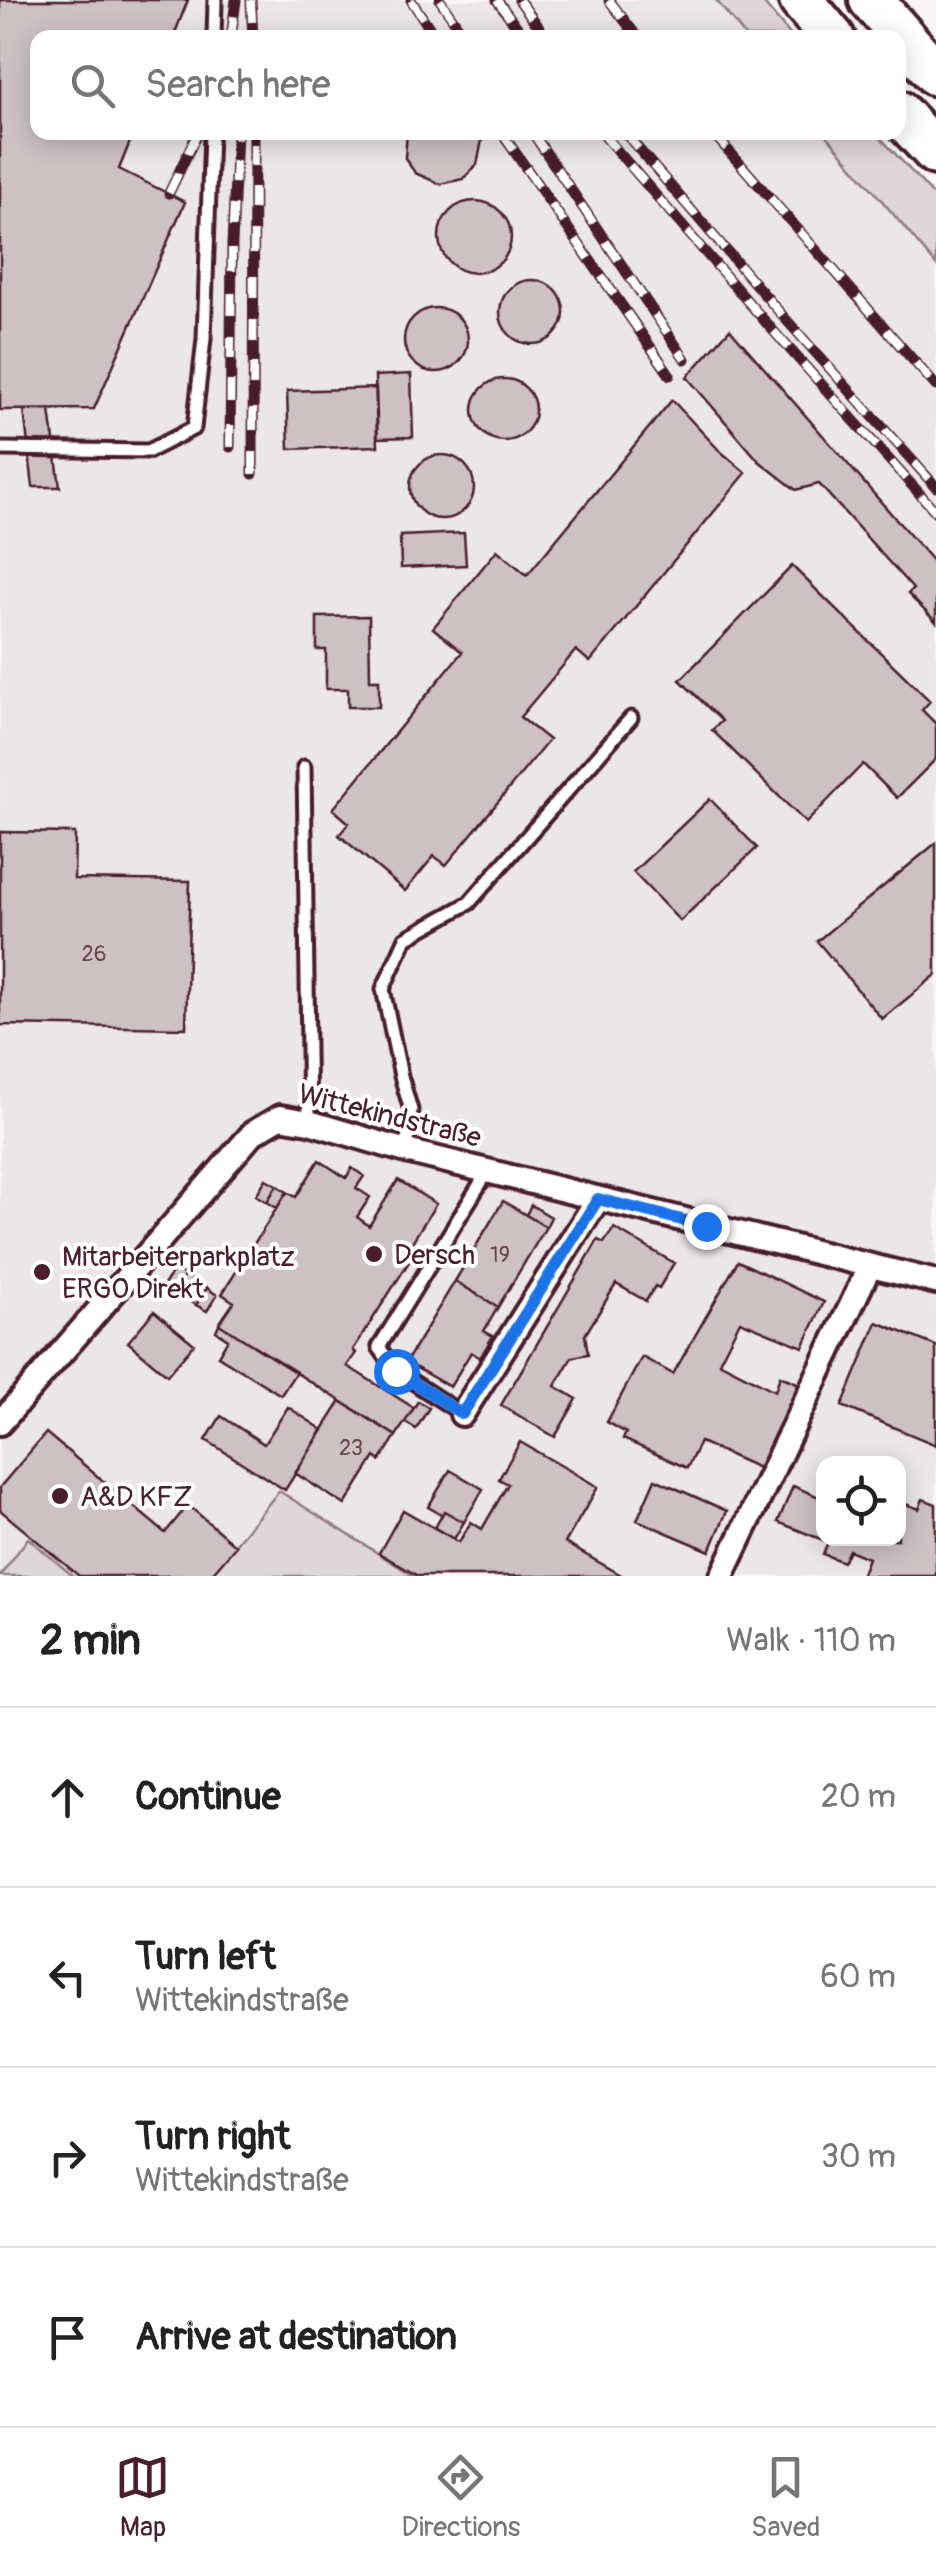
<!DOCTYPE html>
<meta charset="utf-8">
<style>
:root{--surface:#fff;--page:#f2f2f2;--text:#222;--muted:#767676;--line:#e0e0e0;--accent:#4a1f2b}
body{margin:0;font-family:Pangolin,sans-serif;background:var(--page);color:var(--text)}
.controls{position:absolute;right:30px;bottom:30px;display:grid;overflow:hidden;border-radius:20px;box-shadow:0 5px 25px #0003}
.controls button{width:90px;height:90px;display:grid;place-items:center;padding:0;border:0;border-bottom:2px solid var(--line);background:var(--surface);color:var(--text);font:50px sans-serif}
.stop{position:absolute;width:30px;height:30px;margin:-22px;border:8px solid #1a73e8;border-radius:50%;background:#fff}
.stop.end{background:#1a73e8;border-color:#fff;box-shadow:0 2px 10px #0008}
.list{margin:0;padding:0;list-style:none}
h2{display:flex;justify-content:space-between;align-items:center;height:130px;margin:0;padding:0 40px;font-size:42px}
h2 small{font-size:32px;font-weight:400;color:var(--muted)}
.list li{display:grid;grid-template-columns:65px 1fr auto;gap:30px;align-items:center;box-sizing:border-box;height:180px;padding:0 40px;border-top:2px solid var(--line)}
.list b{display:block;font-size:38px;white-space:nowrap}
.list p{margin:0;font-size:32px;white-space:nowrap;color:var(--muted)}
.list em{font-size:32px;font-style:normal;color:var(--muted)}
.icon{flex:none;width:55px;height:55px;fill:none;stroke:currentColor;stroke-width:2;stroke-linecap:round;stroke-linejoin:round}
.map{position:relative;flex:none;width:936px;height:1576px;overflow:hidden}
.search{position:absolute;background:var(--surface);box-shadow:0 5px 25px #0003;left:30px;right:30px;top:30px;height:110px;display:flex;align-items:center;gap:25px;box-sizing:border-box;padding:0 35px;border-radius:20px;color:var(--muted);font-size:38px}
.sheet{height:850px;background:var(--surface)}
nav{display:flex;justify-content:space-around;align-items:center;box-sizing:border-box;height:140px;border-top:2px solid var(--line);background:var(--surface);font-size:28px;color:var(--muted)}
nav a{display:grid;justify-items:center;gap:5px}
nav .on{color:var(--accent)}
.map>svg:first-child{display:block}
.built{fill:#ebe6e8;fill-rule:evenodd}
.green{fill:#ded6d9;stroke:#947a82;stroke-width:2.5}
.building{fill:#cdc1c4;stroke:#4a1f2b;stroke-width:2.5}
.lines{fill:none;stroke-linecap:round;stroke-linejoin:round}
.lane-casing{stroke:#4a1f2b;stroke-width:19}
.street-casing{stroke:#4a1f2b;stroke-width:30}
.highway-casing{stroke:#4a1f2b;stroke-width:50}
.lane{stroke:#fff;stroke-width:11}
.street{stroke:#fff;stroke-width:22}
.highway{stroke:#fff;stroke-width:42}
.rail-casing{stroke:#4a1f2b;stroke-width:11}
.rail{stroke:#fff;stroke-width:8;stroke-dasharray:22;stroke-linecap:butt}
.route{stroke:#1a73e8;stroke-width:12}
.poi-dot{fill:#4a1f2b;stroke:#fff;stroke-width:4}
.labels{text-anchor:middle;stroke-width:8;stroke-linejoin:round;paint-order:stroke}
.number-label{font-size:22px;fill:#6b4851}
.street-label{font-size:28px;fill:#4a1f2b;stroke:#fff}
.poi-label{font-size:28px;fill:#4a1f2b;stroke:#fff;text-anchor:start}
</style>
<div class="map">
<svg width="936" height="1576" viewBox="0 0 936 1576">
<rect width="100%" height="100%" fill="#f8f6f7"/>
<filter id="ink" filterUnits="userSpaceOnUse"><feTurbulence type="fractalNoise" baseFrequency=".01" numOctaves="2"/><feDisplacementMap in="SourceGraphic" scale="20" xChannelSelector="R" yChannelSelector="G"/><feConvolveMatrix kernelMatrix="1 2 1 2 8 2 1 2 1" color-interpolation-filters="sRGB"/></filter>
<g filter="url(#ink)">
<path class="built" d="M 0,0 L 716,0 L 746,37 L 38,38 L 38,132 L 825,133 L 936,265 L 936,1576 L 414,1576 L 279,1491 L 209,1576 L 73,1576 L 28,1538 L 0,1574 ZM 824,1464 L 898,1464 L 898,1539 L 824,1539 Z"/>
<path class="green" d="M 716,0 L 761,0 L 792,37 L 746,37 Z
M 825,133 L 876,133 L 936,198 L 936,265 Z
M 279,1491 L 414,1576 L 209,1576 Z
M 28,1538 L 73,1576 L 0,1576 Z"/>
<path class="building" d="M 0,0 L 188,0 L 173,38 L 38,38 L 38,132 L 134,132 L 119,169 L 185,202 L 94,409 L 0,410 Z
M 407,132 L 479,132 L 482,140 L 477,165 L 463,179 L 440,184 L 415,173 L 405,158 Z
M439 237a36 36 0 1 1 72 0a36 36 0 1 1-72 0Z
M500 312a32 32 0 1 1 64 0a32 32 0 1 1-64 0Z
M404 340a32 32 0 1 1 64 0a32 32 0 1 1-64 0Z
M 730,329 L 936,565 L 936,622 L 908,594 L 913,589 L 819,484 L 796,490 L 759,461 L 687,377 Z
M 411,374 L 413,437 L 377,438 L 375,376 Z
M473 410a31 31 0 1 1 62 0a31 31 0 1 1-62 0Z
M 376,388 L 378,446 L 289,449 L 287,391 Z
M 672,400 L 719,450 L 746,473 L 590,662 L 576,650 L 520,717 L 549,740 L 446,865 L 434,856 L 405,891 L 339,835 L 349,823 L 333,809 L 462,652 L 433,628 L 497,550 L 527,575 Z
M 24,410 L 50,410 L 60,487 L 33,487 Z
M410 487a32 32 0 1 1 64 0a32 32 0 1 1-64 0Z
M 464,533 L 466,565 L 401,568 L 400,536 Z
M 792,566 L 930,701 L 922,710 L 936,724 L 936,759 L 897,798 L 863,764 L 806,823 L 712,730 L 722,721 L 680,680 Z
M 369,616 L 370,680 L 379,680 L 379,707 L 348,707 L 348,689 L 326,689 L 326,650 L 317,650 L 317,617 Z
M 710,799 L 757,848 L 680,921 L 633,872 Z
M 0,832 L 75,833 L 74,879 L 190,881 L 186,1028 L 0,1025 Z
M 936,843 L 936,975 L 882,1019 L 817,941 Z
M 319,1160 L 346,1178 L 352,1168 L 364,1176 L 356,1188 L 370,1197 L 357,1217 L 369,1226 L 398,1180 L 436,1204 L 407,1250 L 414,1254 L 353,1350 L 356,1353 L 347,1366 L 414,1408 L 396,1436 L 219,1324 L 234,1302 L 222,1294 L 287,1192 L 296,1197 Z
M 266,1179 L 277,1185 L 267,1202 L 256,1195 Z
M 277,1185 L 287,1192 L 277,1208 L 267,1202 Z
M 503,1201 L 546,1227 L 498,1307 L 455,1281 Z
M 531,1205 L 551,1217 L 546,1227 L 526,1215 Z
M 614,1228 L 674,1263 L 659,1288 L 655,1286 L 646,1301 L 616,1284 L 585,1335 L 588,1354 L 572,1357 L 555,1386 L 577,1399 L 555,1437 L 501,1405 L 598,1240 L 604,1243 Z
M 738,1261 L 824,1302 L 803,1347 L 740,1321 L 719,1362 L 775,1391 L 780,1376 L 802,1385 L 761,1469 L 700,1442 L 687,1468 L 623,1439 L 626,1433 L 607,1422 L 642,1357 L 673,1374 Z
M 175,1268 L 185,1275 L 175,1291 L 164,1285 Z
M 185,1275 L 196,1281 L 185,1298 L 175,1291 Z
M 196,1281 L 207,1288 L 196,1305 L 185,1298 Z
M 455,1281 L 498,1307 L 484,1331 L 493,1336 L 480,1358 L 471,1352 L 450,1387 L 406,1362 Z
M 207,1288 L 217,1295 L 207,1311 L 196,1305 Z
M 154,1311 L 194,1344 L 167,1375 L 128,1342 Z
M 877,1322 L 936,1346 L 936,1445 L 842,1406 Z
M 219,1324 L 296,1372 L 281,1395 L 218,1356 L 228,1339 L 216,1331 Z
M 341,1401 L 396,1436 L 380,1461 L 375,1457 L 345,1505 L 295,1473 Z
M 418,1401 L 429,1408 L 416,1429 L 405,1422 Z
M 288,1407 L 323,1430 L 285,1490 L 206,1440 L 221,1416 L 264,1444 Z
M 46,1433 L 165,1533 L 188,1505 L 236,1546 L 210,1576 L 79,1576 L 0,1510 L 0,1487 Z
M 520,1442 L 598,1487 L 565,1543 L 623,1576 L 418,1576 L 379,1553 L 403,1510 L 459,1542 L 471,1522 L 482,1529 L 508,1484 L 499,1479 Z
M 450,1470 L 483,1489 L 464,1522 L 444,1511 L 442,1515 L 428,1507 Z
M 655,1479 L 727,1511 L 710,1551 L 637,1520 Z
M 793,1486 L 824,1499 L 824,1539 L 898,1539 L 898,1501 L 919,1509 L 923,1499 L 936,1504 L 936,1576 L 861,1576 L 868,1558 L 849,1550 L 843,1562 L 823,1554 L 828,1542 L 778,1522 Z
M 444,1511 L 464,1522 L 454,1539 L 435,1528 Z"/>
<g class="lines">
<g class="lane-casing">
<path id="lane" d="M 214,38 L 215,0
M 0,449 L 149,451 L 194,428 L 204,339 L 211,132
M 304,767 L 309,1122
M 406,1151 L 411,1110 L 401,1076 L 383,989 L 406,938 L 469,903 L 631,718
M 462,1414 L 396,1371 L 379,1347 L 488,1171"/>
</g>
<g class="street-casing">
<path id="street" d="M 462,1414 L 598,1199
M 0,1423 L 253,1133 L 280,1117 L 309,1122 L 406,1151 L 936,1282
M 722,1576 L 870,1266"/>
</g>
<g class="highway-casing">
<path id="highway" d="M 801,0 L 833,38
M 871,0 L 936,74
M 898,112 L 936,153"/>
</g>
<use href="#lane" class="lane"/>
<use href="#street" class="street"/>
<use href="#highway" class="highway"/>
<g class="rail-casing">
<path id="rail" d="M 251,0 L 253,38
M 411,0 L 436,38
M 440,0 L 466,38
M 497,0 L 525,38
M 519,0 L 547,38
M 609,0 L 638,38
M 231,38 L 236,0
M 501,132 L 670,375
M 532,132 L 685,359
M 601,132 L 769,326 L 936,512
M 624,132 L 782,315 L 936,487
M 712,132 L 936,386
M 169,193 L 198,132
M 230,447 L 232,245 L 237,132
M 253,474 L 254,132"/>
</g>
<use href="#rail" class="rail"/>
</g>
</g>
<g class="lines" filter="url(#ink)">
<path class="route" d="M 396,1371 L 462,1414 L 598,1199 L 706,1226"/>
</g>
<g class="poi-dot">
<circle cx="374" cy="1254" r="10"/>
<circle cx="42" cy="1272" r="10"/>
<circle cx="60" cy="1496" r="10"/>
</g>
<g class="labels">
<g class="number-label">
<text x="94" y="961">26</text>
<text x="500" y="1262">19</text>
<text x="351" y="1455">23</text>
</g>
<g class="street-label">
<text transform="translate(390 1115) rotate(14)" y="10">Wittekindstraße</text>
</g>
<g class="poi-label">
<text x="394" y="1264">Dersch</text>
<text x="62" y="1266">Mitarbeiterparkplatz<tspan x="62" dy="32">ERGO Direkt</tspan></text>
<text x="80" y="1506">A&amp;D KFZ</text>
</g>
</g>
</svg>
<div class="controls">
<button><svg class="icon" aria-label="locate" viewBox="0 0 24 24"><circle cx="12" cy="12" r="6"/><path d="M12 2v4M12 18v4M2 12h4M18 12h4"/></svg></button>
</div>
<div class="stop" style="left:396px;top:1371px"></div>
<div class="stop end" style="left:706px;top:1226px"></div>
<div class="search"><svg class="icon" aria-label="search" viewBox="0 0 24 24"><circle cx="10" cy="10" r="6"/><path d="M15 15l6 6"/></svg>Search here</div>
</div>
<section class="sheet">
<h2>2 min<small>Walk · 110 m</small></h2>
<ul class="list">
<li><svg class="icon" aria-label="ahead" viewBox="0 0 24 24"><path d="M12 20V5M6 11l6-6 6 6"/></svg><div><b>Continue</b></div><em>20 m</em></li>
<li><svg class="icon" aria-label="left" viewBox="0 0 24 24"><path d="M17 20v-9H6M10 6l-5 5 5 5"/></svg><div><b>Turn left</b><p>Wittekindstraße</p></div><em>60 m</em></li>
<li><svg class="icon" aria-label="right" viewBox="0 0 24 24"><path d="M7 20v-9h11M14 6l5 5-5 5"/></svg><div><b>Turn right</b><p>Wittekindstraße</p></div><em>30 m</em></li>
<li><svg class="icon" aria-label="arrive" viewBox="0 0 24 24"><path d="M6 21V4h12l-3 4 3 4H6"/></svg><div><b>Arrive at destination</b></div></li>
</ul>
</section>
<nav>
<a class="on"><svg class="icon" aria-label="map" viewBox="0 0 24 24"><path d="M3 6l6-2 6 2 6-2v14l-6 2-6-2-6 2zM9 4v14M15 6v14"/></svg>Map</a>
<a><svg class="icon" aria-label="directions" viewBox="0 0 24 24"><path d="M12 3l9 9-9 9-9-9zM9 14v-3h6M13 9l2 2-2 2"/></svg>Directions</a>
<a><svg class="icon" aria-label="saved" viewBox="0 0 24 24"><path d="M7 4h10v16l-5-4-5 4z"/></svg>Saved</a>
</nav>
